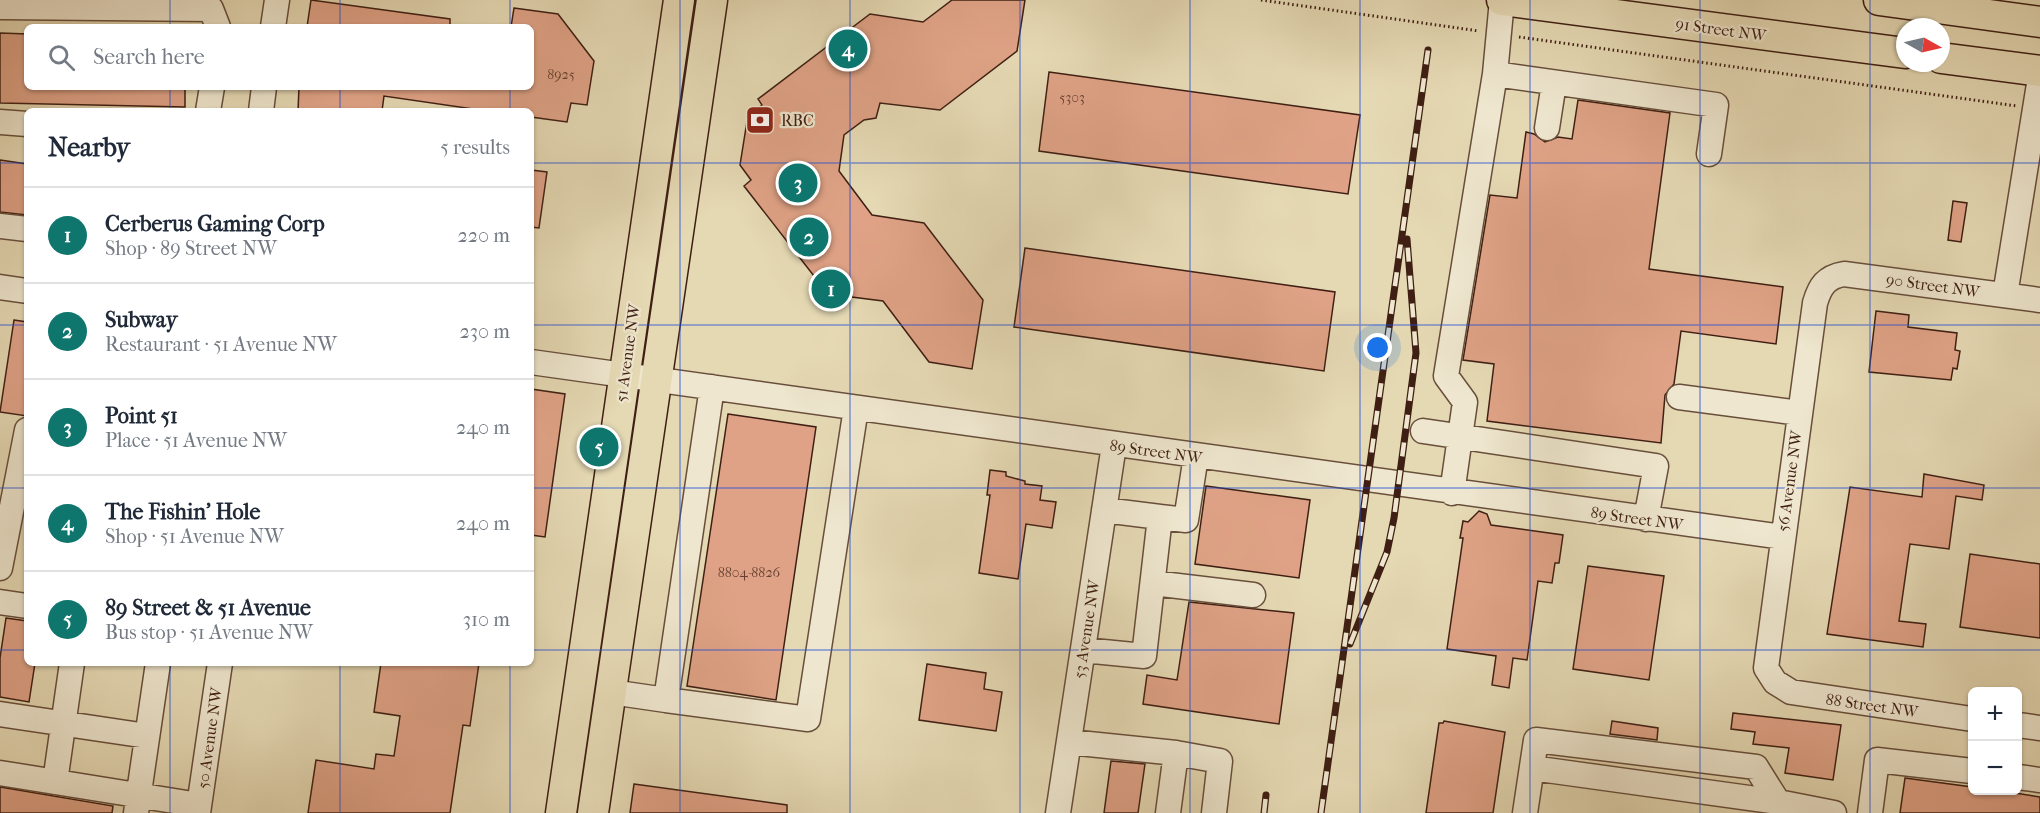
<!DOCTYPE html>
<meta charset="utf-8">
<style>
:root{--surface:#fff;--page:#f2f2f3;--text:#1f2937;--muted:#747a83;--line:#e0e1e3;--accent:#0f766e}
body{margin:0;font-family:"IM FELL French Canon",serif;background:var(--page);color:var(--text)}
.controls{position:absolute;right:18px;bottom:18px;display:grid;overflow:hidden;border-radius:9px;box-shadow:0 2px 4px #0004}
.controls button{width:54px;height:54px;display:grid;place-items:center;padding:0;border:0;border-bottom:2px solid var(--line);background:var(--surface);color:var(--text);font:30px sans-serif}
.compass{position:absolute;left:1896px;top:18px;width:54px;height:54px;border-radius:50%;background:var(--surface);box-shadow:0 2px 4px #0004;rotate:98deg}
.you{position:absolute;left:1378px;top:348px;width:21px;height:21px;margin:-15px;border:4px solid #fff;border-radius:50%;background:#1a73e8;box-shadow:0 0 0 9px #1a73e833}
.badge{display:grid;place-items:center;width:39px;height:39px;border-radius:50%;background:var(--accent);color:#fff;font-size:20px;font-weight:700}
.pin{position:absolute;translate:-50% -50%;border:3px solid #fff;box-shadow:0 2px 6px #0006}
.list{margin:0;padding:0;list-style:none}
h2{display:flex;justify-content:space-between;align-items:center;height:78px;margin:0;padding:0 24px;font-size:26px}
h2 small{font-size:20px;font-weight:400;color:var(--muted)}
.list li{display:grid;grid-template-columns:39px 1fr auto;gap:18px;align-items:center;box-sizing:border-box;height:96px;padding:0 24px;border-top:2px solid var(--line)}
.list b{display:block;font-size:22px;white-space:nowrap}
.list p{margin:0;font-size:20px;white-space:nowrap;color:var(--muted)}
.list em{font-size:20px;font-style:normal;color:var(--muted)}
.icon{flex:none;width:33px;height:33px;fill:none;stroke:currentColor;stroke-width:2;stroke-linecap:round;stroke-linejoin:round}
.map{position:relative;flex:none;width:2040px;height:813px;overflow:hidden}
.search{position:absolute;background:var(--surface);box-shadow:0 2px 4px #0004;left:24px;top:24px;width:510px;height:66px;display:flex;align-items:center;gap:15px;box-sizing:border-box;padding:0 21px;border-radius:9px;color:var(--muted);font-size:22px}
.panel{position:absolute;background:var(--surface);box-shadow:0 2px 4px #0004;left:24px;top:108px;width:510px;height:558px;border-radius:9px}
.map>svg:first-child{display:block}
.building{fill:#dfa286;stroke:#3f1f13;stroke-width:1.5}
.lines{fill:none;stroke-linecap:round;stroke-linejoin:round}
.minor-casing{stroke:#684e3b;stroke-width:27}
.major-casing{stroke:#3f1f13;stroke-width:33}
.path{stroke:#3f1f13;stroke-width:3;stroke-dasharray:1.5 3;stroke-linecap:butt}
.minor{stroke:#eee6ce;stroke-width:24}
.major{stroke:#e5d9b4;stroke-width:30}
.rail-casing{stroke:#3f1f13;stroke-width:7}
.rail{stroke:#eee6ce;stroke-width:4.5;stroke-dasharray:14;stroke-linecap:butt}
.grid{fill:none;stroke:#1d4ed8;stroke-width:1.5;stroke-opacity:0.55}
.labels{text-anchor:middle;stroke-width:4.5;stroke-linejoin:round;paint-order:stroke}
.number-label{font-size:14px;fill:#674030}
.street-label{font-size:16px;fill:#3f1f13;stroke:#eee6ce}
.poi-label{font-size:16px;fill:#3f1f13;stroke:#eee6ce;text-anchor:start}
</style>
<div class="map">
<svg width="2040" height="813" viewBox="0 0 2040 813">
<rect width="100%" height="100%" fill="#e5d9b4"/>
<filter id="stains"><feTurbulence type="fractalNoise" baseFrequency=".00333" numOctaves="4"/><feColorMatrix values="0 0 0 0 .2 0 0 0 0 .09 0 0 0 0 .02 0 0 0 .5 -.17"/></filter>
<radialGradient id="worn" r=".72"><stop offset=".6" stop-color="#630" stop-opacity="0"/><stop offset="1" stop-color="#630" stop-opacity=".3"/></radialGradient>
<path class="building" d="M 311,0 L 450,19 L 450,27 L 307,27 Z
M 952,0 L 1025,0 L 1017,51 L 940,110 L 880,103 L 876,118 L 864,120 L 844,135 L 839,171 L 872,215 L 924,223 L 983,300 L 972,369 L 929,362 L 883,301 L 828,294 L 744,186 L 751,180 L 740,165 L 748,115 L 762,105 L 758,99 L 870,14 L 923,22 Z
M 514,8 L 558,14 L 594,61 L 587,105 L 571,103 L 567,122 L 531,117 L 531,111 L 487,111 L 384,96 L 382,111 L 298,111 L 299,87 L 531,87 L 531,27 L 511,27 Z
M 0,33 L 27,34 L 27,87 L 185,87 L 185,107 L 0,103 Z
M 1049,72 L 1360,115 L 1348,194 L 1039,151 Z
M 1578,100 L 1670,113 L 1649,269 L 1783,287 L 1776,344 L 1681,331 L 1674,384 L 1665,395 L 1661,443 L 1487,421 L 1494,364 L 1463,360 L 1490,195 L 1517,198 L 1526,132 L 1534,134 L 1545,142 L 1558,137 L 1572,139 Z
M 0,160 L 27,164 L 27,215 L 0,212 Z
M 531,170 L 547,172 L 539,228 L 531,227 Z
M 1953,201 L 1967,203 L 1961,242 L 1948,240 Z
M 1025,248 L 1335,292 L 1324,371 L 1014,327 Z
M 1876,311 L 1909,315 L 1908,327 L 1957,333 L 1955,350 L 1960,351 L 1957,369 L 1953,368 L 1951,380 L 1869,372 Z
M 14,320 L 27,322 L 27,416 L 0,412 Z
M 531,389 L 565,394 L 545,537 L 531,535 Z
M 728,414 L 816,427 L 776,700 L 687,686 Z
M 990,470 L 1006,472 L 1006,476 L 1025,481 L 1025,484 L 1042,486 L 1040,500 L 1056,502 L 1052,528 L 1026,524 L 1018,579 L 979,573 L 990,495 L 987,495 Z
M 1924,474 L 1984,485 L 1982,500 L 1956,496 L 1949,549 L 1910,544 L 1899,621 L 1926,624 L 1923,647 L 1827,634 L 1850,487 L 1922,497 Z
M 1206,486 L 1310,500 L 1299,578 L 1195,564 Z
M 1479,511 L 1487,514 L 1491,525 L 1563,535 L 1559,563 L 1555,563 L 1552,583 L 1538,581 L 1527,660 L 1513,658 L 1509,688 L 1492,685 L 1496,656 L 1447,649 L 1463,538 L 1460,538 L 1463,521 L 1468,522 Z
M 1970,554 L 2040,564 L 2040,638 L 1960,627 Z
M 1588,566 L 1664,576 L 1649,680 L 1573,669 Z
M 1189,602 L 1294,613 L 1279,724 L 1143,704 L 1147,675 L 1177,680 Z
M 6,618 L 27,621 L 27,663 L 35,663 L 29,702 L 0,697 L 0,658 Z
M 381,663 L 479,663 L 470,726 L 463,725 L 450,813 L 308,813 L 316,760 L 374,769 L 376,754 L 394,756 L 400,716 L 374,712 Z
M 927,664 L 986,673 L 984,689 L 1002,692 L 996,731 L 919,720 Z
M 1733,713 L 1841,725 L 1833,780 L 1785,773 L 1789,748 L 1753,744 L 1755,732 L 1731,729 Z
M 1444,721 L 1505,732 L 1493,813 L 1426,813 L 1439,723 L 1443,723 Z
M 1612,721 L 1658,728 L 1657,740 L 1610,734 Z
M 1111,761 L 1145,764 L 1138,813 L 1104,813 Z
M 1905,778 L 1972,787 L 1972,790 L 1996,790 L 2040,797 L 2040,813 L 1900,813 Z
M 634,784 L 787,805 L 787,813 L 630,813 Z
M 0,787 L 113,806 L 112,813 L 0,813 Z"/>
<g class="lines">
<g class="minor-casing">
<path id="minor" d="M 1502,0 L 1495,74 L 1716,105 L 1709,154
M 0,7 L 211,9 L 218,27
M 273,27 L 277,0
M 208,111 L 212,87
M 261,111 L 264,87
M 0,122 L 27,124
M 1547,128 L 1554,83
M 0,226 L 27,229
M 0,287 L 27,291
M 2005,295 L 2040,78
M 531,362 L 1782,537
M 712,387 L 666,700 L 808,719 L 856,408
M 1679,397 L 1799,413
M 1423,431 L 1656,466 L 1646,519
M 1452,493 L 1465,402 L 1446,376 L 1495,74
M 1160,517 L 1186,520 L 1196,456
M 0,568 L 27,430
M 1153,583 L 1253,595
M 0,602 L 27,606
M 1083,650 L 1144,656 L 1160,517 L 1104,510
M 611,692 L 666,700
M 0,714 L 147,736
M 1972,719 L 1791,692 L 1775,682 L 1766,668 L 1815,303 C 1820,286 1826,277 1844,274 L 2040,300
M 2018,725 L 2040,728
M 1069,742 L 1176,753 L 1168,813
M 1176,753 L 1220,761 L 1214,813
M 1532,768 L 1778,802
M 0,773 L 199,805
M 2018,777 L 2040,780
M 55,782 L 72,663
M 136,813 L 158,663
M 198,813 L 220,663
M 1058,813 L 1114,445
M 1525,813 L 1536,740 L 1756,767 L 1778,802
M 1776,813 L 1778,802 L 1834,813
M 1870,813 L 1877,760 L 1972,771"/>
</g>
<g class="major-casing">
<path id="major" d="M 1502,0 L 1905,53
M 1879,0 L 2040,22
M 1941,58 L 2040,71
M 561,813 L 679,0
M 593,813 L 712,0"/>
</g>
<path class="path" d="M 1261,0 L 1479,31
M 1519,37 L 2017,106"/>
<use href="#minor" class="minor"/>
<use href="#major" class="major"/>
<g class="rail-casing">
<path id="rail" d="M 1350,644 L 1387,552 L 1394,518 L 1416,353 L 1407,239
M 1264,813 L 1266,795
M 1321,813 L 1428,50"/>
</g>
<use href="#rail" class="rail"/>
</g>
<path class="grid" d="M 170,0 L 170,27M 340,0 L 340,27M 510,0 L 510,27M 680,0 L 680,813M 850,0 L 850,813M 1020,0 L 1020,813M 1190,0 L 1190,813M 1360,0 L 1360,813M 1530,0 L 1530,813M 1700,0 L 1700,813M 1870,0 L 1870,813M 170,87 L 170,111M 340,87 L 340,111M 510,87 L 510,111M 0,163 L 27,163M 531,163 L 2040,163M 0,325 L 27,325M 531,325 L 2040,325M 0,488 L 27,488M 531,488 L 2040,488M 0,650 L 27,650M 531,650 L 2040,650M 170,663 L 170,813M 340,663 L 340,813M 510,663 L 510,813"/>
<defs>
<g id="bank-square" transform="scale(1.5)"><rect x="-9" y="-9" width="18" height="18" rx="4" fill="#8f2418" stroke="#eee6ce"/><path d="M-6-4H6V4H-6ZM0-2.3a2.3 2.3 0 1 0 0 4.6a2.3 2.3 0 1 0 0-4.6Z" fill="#fff"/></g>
</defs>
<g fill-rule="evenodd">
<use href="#bank-square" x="760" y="120"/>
</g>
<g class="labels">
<g class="number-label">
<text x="561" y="79">8925</text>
<text x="1072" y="102">5303</text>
<text x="749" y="577">8804-8826</text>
</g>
<g class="street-label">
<text transform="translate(1721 29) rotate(8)" y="6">91 Street NW</text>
<text transform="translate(1933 285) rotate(8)" y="6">90 Street NW</text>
<text transform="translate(627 353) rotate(-82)" y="6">51 Avenue NW</text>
<text transform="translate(1156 451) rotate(8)" y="6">89 Street NW</text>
<text transform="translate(1789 481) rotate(-82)" y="6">56 Avenue NW</text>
<text transform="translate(1637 518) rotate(8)" y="6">89 Street NW</text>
<text transform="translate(1086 629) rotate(-81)" y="6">53 Avenue NW</text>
<text transform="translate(1872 705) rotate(8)" y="6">88 Street NW</text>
<text transform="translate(209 738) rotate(-82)" y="6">50 Avenue NW</text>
</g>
<g class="poi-label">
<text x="781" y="126">RBC</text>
</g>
</g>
<rect width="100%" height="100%" filter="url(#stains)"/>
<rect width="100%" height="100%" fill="url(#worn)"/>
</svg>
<div class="controls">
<button>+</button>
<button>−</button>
</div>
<svg class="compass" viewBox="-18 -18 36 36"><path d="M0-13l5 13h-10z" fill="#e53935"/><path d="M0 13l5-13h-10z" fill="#747a83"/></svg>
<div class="you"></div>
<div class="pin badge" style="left:831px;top:289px">1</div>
<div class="pin badge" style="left:809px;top:237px">2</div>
<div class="pin badge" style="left:798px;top:183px">3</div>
<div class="pin badge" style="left:848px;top:49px">4</div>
<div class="pin badge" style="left:599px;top:447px">5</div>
<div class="search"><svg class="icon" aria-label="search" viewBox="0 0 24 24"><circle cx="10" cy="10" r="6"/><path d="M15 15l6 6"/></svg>Search here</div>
<section class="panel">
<h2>Nearby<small>5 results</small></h2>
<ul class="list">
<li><span class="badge">1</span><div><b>Cerberus Gaming Corp</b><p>Shop · 89 Street NW</p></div><em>220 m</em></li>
<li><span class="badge">2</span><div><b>Subway</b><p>Restaurant · 51 Avenue NW</p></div><em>230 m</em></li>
<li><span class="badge">3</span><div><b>Point 51</b><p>Place · 51 Avenue NW</p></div><em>240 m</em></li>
<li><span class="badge">4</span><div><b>The Fishin' Hole</b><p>Shop · 51 Avenue NW</p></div><em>240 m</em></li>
<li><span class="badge">5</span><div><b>89 Street &amp; 51 Avenue</b><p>Bus stop · 51 Avenue NW</p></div><em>310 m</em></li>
</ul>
</section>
</div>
